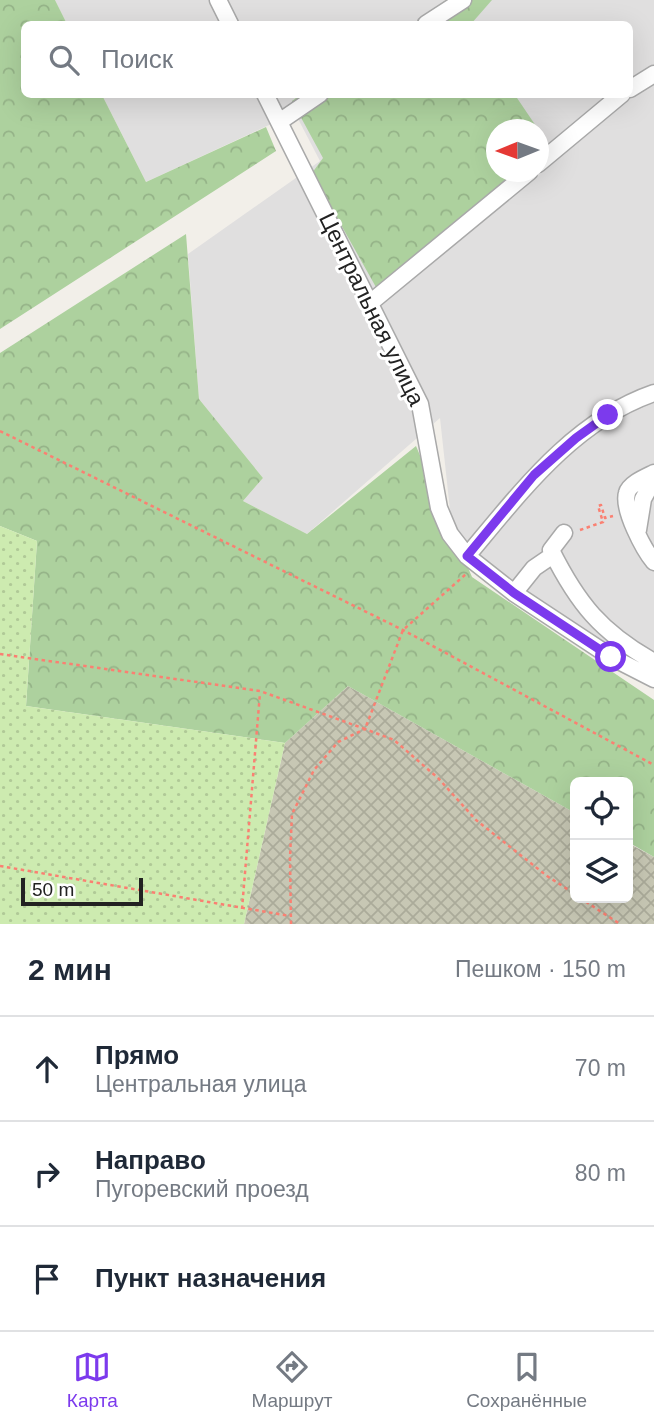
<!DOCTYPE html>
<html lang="ru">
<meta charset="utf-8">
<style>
:root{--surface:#fff;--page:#f6f6f7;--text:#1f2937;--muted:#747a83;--line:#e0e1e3;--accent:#7c3aed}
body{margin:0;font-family:Arial,sans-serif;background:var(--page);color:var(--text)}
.controls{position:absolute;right:21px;bottom:21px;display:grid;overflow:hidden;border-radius:10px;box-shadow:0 7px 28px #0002}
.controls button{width:63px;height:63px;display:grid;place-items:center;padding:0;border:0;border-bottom:2px solid var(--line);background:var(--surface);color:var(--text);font:35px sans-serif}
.compass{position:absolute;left:486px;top:119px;width:63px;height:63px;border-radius:50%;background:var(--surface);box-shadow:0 7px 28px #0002;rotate:269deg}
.scale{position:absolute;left:21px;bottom:18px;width:122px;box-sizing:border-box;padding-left:7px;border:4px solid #222;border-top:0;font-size:19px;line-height:24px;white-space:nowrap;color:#222;-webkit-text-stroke:5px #fff;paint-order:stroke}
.stop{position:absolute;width:21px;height:21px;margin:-16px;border:5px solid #7c3aed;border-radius:50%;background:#fff}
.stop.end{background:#7c3aed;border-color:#fff;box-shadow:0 2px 7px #0008}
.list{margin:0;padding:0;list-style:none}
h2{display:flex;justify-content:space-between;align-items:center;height:91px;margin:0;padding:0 28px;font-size:30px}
h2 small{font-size:23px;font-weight:400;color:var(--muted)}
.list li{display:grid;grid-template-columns:46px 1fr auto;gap:21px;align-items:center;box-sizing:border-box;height:105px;padding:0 28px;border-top:2px solid var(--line)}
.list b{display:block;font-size:26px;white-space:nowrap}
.list p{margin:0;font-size:23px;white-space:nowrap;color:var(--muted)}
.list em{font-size:23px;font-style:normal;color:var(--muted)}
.icon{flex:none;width:38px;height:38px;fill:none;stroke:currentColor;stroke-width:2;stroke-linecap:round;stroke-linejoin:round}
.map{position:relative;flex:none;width:654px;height:924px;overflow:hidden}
.search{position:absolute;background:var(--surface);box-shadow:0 7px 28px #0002;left:21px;right:21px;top:21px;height:77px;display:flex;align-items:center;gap:18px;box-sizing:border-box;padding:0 24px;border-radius:10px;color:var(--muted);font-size:26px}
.sheet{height:406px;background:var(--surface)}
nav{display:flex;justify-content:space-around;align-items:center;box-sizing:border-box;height:98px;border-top:2px solid var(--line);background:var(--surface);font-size:19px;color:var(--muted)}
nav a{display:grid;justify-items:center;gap:4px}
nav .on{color:var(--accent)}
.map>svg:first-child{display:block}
.residential{fill:#e0dfdf;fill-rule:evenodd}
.construction{fill:url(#construction-cross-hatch)}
.forest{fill:url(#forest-crowns)}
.garden{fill:url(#garden-dots)}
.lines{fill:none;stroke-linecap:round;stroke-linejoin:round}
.minor-casing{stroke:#a9a9a9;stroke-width:19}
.path{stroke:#fa8072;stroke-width:2.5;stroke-dasharray:3.5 3.5;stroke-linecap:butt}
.minor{stroke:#fff;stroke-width:16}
.route{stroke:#7c3aed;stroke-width:9}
.labels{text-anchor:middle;stroke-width:6;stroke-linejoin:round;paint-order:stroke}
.street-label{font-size:23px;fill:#222;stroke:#fff}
</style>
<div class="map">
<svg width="654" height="924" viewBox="0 0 654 924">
<defs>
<pattern id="construction-cross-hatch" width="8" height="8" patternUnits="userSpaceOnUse" patternTransform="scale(1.75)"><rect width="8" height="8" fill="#c7c7b4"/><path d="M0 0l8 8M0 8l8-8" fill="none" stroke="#abab9a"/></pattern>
<pattern id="forest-crowns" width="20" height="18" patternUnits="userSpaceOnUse" patternTransform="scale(1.75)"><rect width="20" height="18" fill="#add19e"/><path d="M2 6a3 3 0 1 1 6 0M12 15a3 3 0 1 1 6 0" fill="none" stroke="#95b388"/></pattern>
<pattern id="garden-dots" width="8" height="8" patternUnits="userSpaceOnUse" patternTransform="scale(1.75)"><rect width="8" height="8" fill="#cdebb0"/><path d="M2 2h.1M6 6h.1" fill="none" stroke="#b0c997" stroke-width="1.8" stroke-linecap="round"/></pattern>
</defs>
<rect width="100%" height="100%" fill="#f2efe9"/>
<path class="residential" d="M 55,0 L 654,0 L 654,672 L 615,651 L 562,619 L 480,559 L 456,532 L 451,519 L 440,418 L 307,534 L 243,501 L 263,478 L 199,399 L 188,254 L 320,161 L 295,113 L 146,182 L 102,95 L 630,94 L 630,24 L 67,24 ZM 496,130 L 538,130 L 538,172 L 496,172 Z"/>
<path class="construction" d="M 348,686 L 575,813 L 575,898 L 628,898 L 628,843 L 654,857 L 654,924 L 244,924 L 285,743 Z"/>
<path class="forest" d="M 0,0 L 55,0 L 67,24 L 24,24 L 24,94 L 102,95 L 146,182 L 266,127 L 276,151 L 0,329 Z
M 446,0 L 492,0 L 471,24 L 413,24 Z
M 301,94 L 515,95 L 538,129 L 496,130 L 496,172 L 526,172 L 377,289 L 312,173 L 323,158 L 292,101 Z
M 186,234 L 199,399 L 263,478 L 243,501 L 307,534 L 416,446 L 472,577 L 654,700 L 654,857 L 628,842 L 628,782 L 575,782 L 575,813 L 348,686 L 285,743 L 26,706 L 37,541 L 0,526 L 0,353 Z"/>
<path class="garden" d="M 0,526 L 37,541 L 26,706 L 285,743 L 244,924 L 0,924 Z"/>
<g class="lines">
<g class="minor-casing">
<path id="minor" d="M 218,0 L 230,24
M 426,24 L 463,0
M 630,89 L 654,74
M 265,94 L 420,404 L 439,508 L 450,534 L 467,556 L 514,593 L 611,657 L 654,679
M 279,122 L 320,94
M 538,164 L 622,94
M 370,303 L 529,172
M 654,473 C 646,477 629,484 627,493 C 622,509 644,550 654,562
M 638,530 L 643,499 L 654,479
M 564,533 L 551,550 C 578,604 601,632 654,662
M 467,556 C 520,493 573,421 654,393
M 514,593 L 534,568 L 553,555"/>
</g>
<path class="path" d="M 0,431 L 403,630 L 654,765
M 580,530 L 603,522 L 598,506 L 601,505 L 605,518 L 613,516
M 0,654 L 260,691 L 365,729 L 403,630 L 466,574
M 0,866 L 290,916
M 580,898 L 620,924
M 242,909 L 260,693
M 291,924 L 290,858 L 292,814 L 314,770 L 338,742 L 365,729 L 394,740 L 438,778 L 476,820 L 547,876 L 575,894"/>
<use href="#minor" class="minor"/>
</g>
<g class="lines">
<path class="route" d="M 608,415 L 576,438 L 534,475 L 467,556 L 514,593 L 611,657"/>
</g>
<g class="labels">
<g class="street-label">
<text transform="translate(372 309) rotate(64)" y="8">Центральная улица</text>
</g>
</g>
</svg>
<div class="controls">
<button><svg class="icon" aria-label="locate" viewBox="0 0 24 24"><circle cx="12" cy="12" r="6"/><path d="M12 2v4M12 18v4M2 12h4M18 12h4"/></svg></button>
<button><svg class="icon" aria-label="layers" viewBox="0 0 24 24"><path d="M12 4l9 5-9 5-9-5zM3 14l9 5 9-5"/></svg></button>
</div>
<svg class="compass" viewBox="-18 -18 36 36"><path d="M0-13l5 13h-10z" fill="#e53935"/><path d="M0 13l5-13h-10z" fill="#747a83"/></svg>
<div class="scale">50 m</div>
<div class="stop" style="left:611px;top:657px"></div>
<div class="stop end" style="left:608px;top:415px"></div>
<div class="search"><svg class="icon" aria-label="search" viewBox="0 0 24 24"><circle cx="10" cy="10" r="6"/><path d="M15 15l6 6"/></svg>Поиск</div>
</div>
<section class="sheet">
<h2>2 мин<small>Пешком · 150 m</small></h2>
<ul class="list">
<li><svg class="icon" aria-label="ahead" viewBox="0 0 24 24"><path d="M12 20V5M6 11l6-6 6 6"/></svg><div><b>Прямо</b><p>Центральная улица</p></div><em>70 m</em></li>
<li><svg class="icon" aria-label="right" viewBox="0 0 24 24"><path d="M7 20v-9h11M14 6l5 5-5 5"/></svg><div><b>Направо</b><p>Пугоревский проезд</p></div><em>80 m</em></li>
<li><svg class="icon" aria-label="arrive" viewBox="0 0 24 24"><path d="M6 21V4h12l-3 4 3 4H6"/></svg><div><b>Пункт назначения</b></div></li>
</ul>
</section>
<nav>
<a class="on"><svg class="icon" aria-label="map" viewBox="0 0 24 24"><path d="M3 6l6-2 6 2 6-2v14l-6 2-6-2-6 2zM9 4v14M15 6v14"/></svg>Карта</a>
<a><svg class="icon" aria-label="directions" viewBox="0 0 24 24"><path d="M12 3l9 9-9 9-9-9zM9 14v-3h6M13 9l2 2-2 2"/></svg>Маршрут</a>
<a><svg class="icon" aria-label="saved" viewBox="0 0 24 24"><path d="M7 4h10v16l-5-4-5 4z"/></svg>Сохранённые</a>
</nav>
